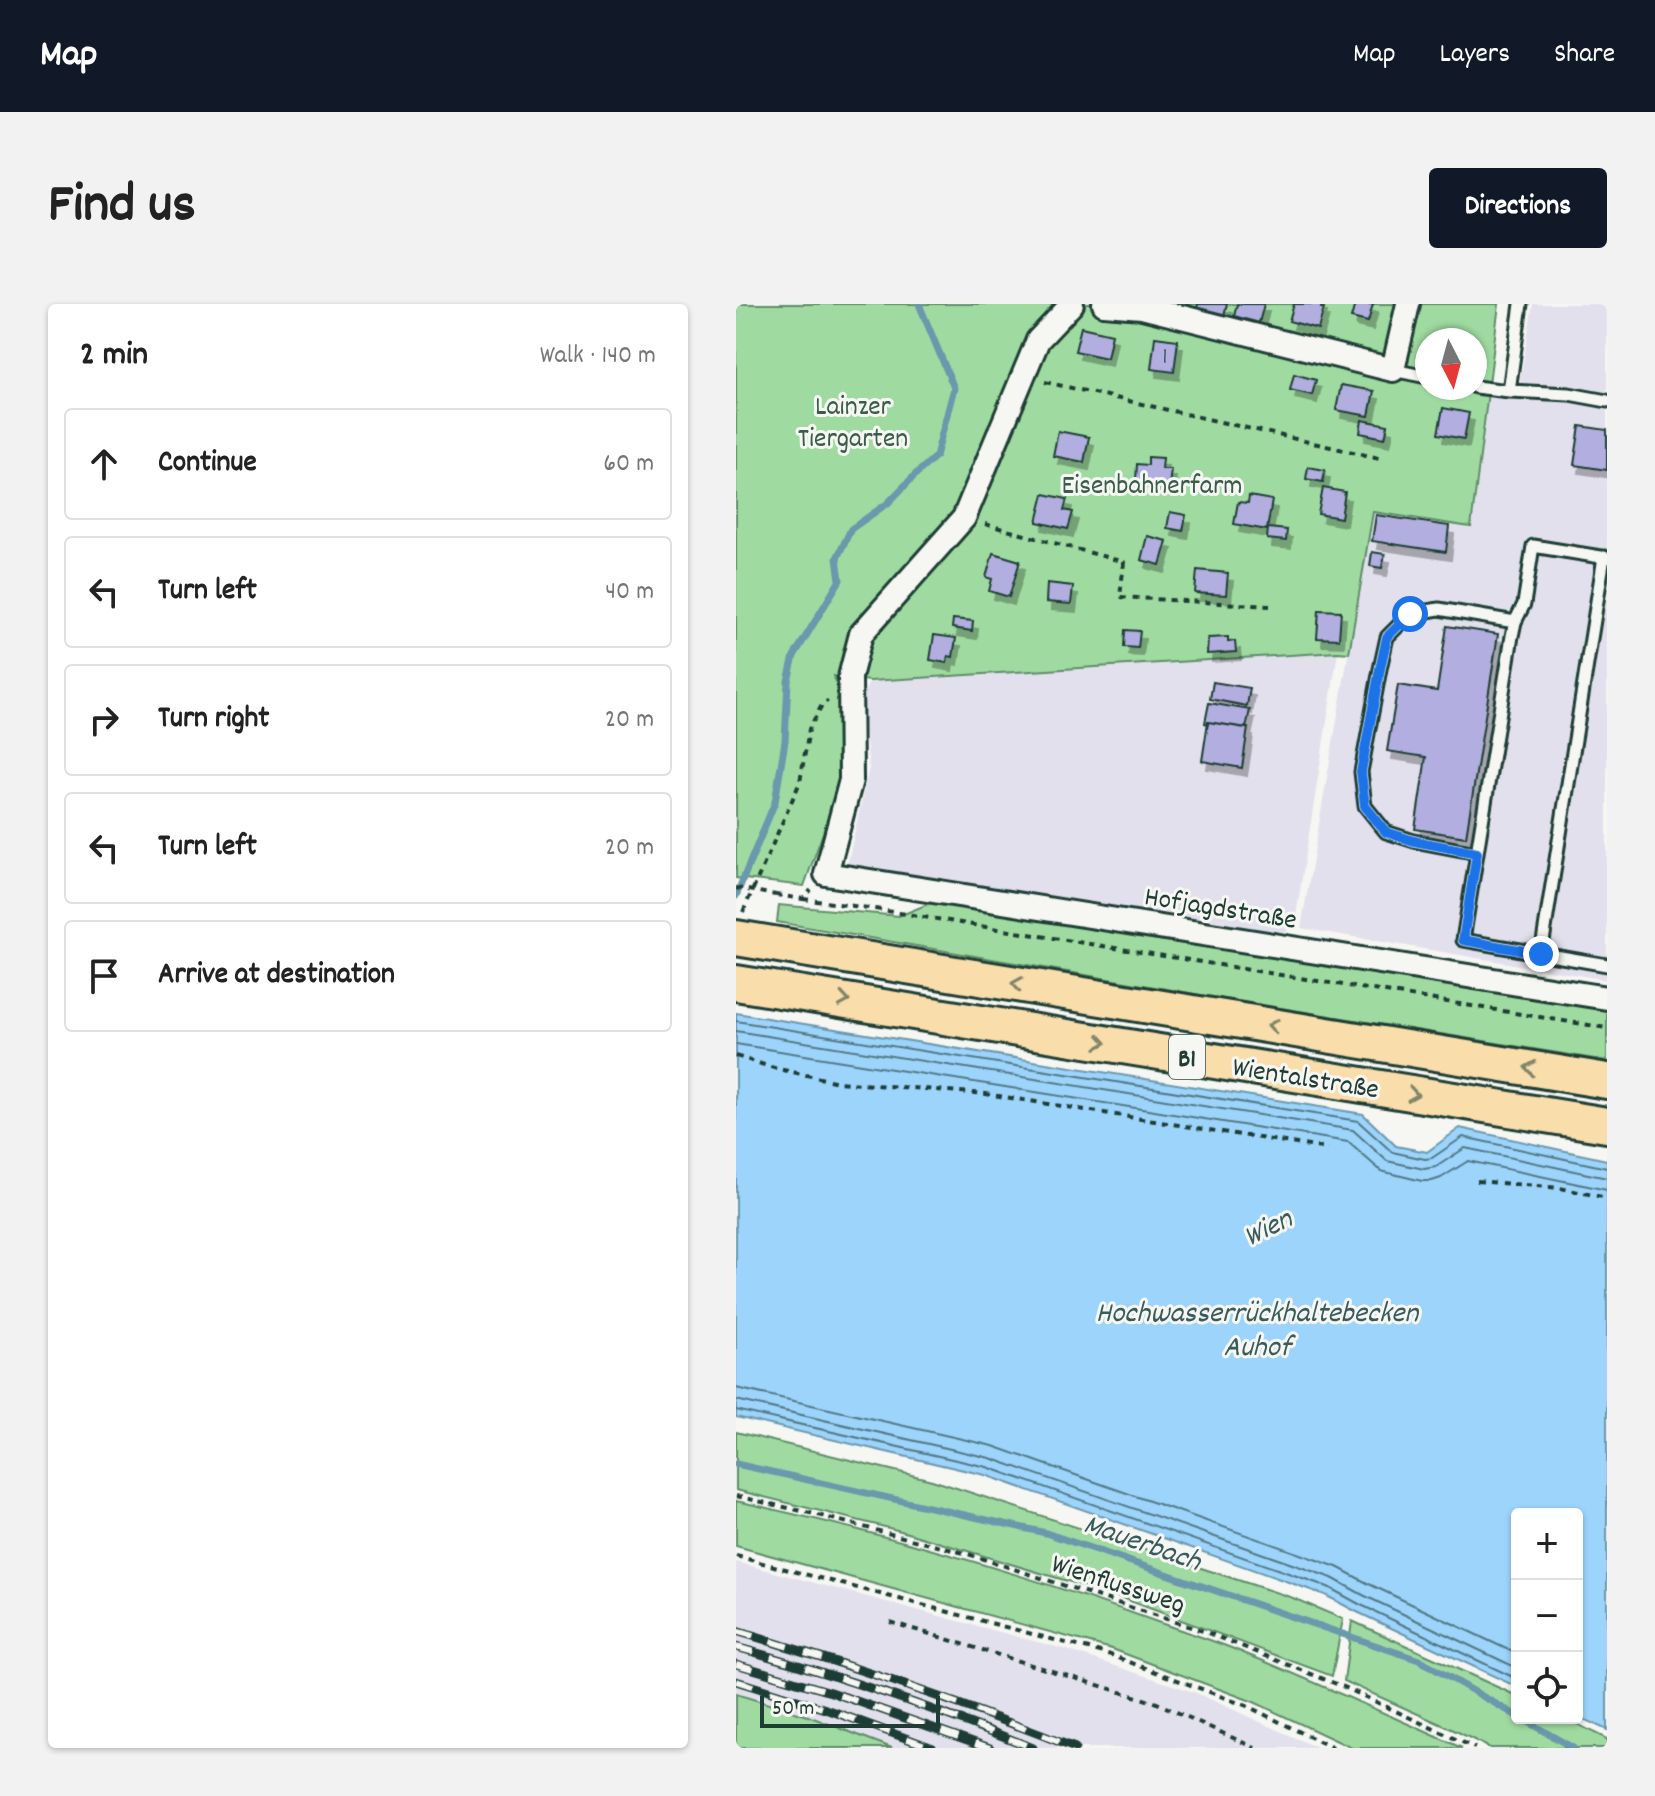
<!DOCTYPE html>
<meta charset="utf-8">
<style>
:root{--surface:#fff;--page:#f2f2f2;--text:#222;--muted:#767676;--line:#e0e0e0;--accent:#111827}
body{margin:0;font-family:Dekko,sans-serif;background:var(--page);color:var(--text)}
.controls{position:absolute;right:24px;bottom:24px;display:grid;overflow:hidden;border-radius:8px;box-shadow:0 2px 6px #0004}
.controls button{width:72px;height:72px;display:grid;place-items:center;padding:0;border:0;border-bottom:2px solid var(--line);background:var(--surface);color:var(--text);font:40px sans-serif}
.compass{position:absolute;left:679px;top:24px;width:72px;height:72px;border-radius:50%;background:var(--surface);box-shadow:0 2px 6px #0004;rotate:174deg}
.scale{position:absolute;left:24px;bottom:20px;width:180px;box-sizing:border-box;padding-left:8px;border:4px solid #1f3d34;border-top:0;font-size:22px;line-height:28px;white-space:nowrap;color:#1f3d34;-webkit-text-stroke:6px #f6f6f2;paint-order:stroke}
.stop{position:absolute;width:24px;height:24px;margin:-18px;border:6px solid #1a73e8;border-radius:50%;background:#fff}
.stop.end{background:#1a73e8;border-color:#fff;box-shadow:0 2px 8px #0008}
.list{margin:0;padding:0;list-style:none}
h2{display:flex;justify-content:space-between;align-items:center;height:104px;margin:0;padding:0 32px;font-size:34px}
h2 small{font-size:26px;font-weight:400;color:var(--muted)}
.list li{display:grid;grid-template-columns:52px 1fr auto;gap:24px;align-items:center;box-sizing:border-box;height:112px;margin:0 16px 16px;padding:0 16px;border:2px solid var(--line);border-radius:8px}
.list b{display:block;font-size:30px;white-space:nowrap}
.list em{font-size:26px;font-style:normal;color:var(--muted)}
.icon{flex:none;width:44px;height:44px;fill:none;stroke:currentColor;stroke-width:2;stroke-linecap:round;stroke-linejoin:round}
.map{position:relative;flex:none;width:871px;height:1444px;overflow:hidden;border-radius:8px}
header{display:flex;align-items:center;gap:48px;box-sizing:border-box;height:112px;padding:0 40px;background:var(--accent);color:#fff}
header strong{font-size:38px}
nav{display:flex;gap:44px;margin-inline-start:auto;font-size:28px}
.intro{display:flex;align-items:center;justify-content:space-between;box-sizing:border-box;height:192px;padding:0 48px}
h1{margin:0;font-size:56px}
.button{padding:20px 36px;border-radius:8px;background:var(--accent);color:#fff;font-size:28px;font-weight:700}
main{display:flex;gap:48px;padding:0 48px}
aside{flex:1;background:var(--surface);border-radius:8px;box-shadow:0 2px 6px #0004}
.map>svg:first-child{display:block}
.built{fill:#e2e0ec}
.green{fill:#9fdba1;stroke:#5f8c6a;stroke-width:2;fill-rule:evenodd}
.water{fill:#9dd4fc;stroke:#6b98ac;stroke-width:2}
.lines{fill:none;stroke-linecap:round;stroke-linejoin:round}
.shore{stroke:#517984;stroke-width:2}
.stream{stroke:#6b98ac;stroke-width:7}
.building{fill:#b2aedf;stroke:#1f3d34;stroke-width:2;filter:url(#shadow)}
.lane-casing{stroke:#1f3d34;stroke-width:17}
.street-casing{stroke:#1f3d34;stroke-width:28}
.primary-casing{stroke:#1f3d34;stroke-width:40}
.path{stroke:#1f3d34;stroke-width:4;stroke-dasharray:6 6;stroke-linecap:butt}
.lane{stroke:#f6f6f2;stroke-width:11}
.street{stroke:#f6f6f2;stroke-width:22}
.primary{stroke:#f9ddab;stroke-width:34}
.rail-casing{stroke:#1f3d34;stroke-width:9}
.rail{stroke:#f6f6f2;stroke-width:6;stroke-dasharray:18;stroke-linecap:butt}
.path-bridge{stroke:#1f3d34;stroke-width:4;stroke-dasharray:6 6;stroke-linecap:butt}
.oneway{stroke:#81856a}
.route{stroke:#1a73e8;stroke-width:10}
.labels{text-anchor:middle;stroke-width:6;stroke-linejoin:round;paint-order:stroke}
.number-label{font-size:24px;fill:#44595f}
.shield{fill:#f6f6f2;stroke:#60746d;stroke-width:2}
.shield-label{font-size:26px;font-weight:bold;fill:#1f3d34}
.park-label{font-size:28px;fill:#395d4a;stroke:#f6f6f2}
.street-label{font-size:28px;fill:#1f3d34;stroke:#f6f6f2}
.water-label{font-size:30px;font-style:italic;fill:#385b5c;stroke:#f6f6f2}
</style>
<header>
<strong>Map</strong>
<nav><a>Map</a><a>Layers</a><a>Share</a></nav>
</header>
<div class="intro"><h1>Find us</h1><a class="button">Directions</a></div>
<main>
<aside>
<h2>2 min<small>Walk · 140 m</small></h2>
<ul class="list">
<li><svg class="icon" aria-label="ahead" viewBox="0 0 24 24"><path d="M12 20V5M6 11l6-6 6 6"/></svg><div><b>Continue</b></div><em>60 m</em></li>
<li><svg class="icon" aria-label="left" viewBox="0 0 24 24"><path d="M17 20v-9H6M10 6l-5 5 5 5"/></svg><div><b>Turn left</b></div><em>40 m</em></li>
<li><svg class="icon" aria-label="right" viewBox="0 0 24 24"><path d="M7 20v-9h11M14 6l5 5-5 5"/></svg><div><b>Turn right</b></div><em>20 m</em></li>
<li><svg class="icon" aria-label="left" viewBox="0 0 24 24"><path d="M17 20v-9H6M10 6l-5 5 5 5"/></svg><div><b>Turn left</b></div><em>20 m</em></li>
<li><svg class="icon" aria-label="arrive" viewBox="0 0 24 24"><path d="M6 21V4h12l-3 4 3 4H6"/></svg><div><b>Arrive at destination</b></div></li>
</ul>
</aside>
<div class="map">
<svg width="871" height="1444" viewBox="0 0 871 1444">
<defs>
<filter id="shadow"><feDropShadow dx="5" dy="8" stdDeviation="0" flood-color="#0004"/></filter>
</defs>
<rect width="100%" height="100%" fill="#f6f6f2"/>
<filter id="ink" filterUnits="userSpaceOnUse"><feTurbulence type="fractalNoise" baseFrequency=".0125" numOctaves="2"/><feDisplacementMap in="SourceGraphic" scale="16" xChannelSelector="R" yChannelSelector="G"/><feConvolveMatrix kernelMatrix="1 2 1 2 8 2 1 2 1" color-interpolation-filters="sRGB"/></filter>
<g filter="url(#ink)">
<path class="built" d="M 797,0 L 871,0 L 871,676 L 565,624 L 637,208 L 735,223 L 751,92 L 781,95 Z
M 602,348 L 558,624 L 535,632 L 111,562 L 133,464 L 125,395 L 134,377 Z
M 0,1258 L 328,1345 L 458,1388 L 582,1444 L 156,1444 L 72,1412 L 0,1390 Z"/>
<path class="green" d="M 0,0 L 763,0 L 735,223 L 637,208 L 613,349 L 602,348 L 134,377 L 98,372 L 105,401 L 104,481 L 68,582 L 0,574 ZM 691,36 L 739,36 L 739,84 L 691,84 Z
M 209,593 L 339,618 L 402,633 L 695,677 L 871,706 L 871,757 L 477,693 L 41,618 L 43,601 L 163,612 Z
M 0,1128 L 196,1176 L 557,1294 L 607,1315 L 596,1372 L 378,1291 L 165,1227 L 0,1186 Z
M 0,1197 C 144,1228 286,1269 424,1319 C 453,1329 482,1338 510,1350 C 583,1379 654,1412 726,1444 L 616,1444 L 518,1398 L 376,1345 L 0,1242 Z
M 616,1317 L 781,1392 L 781,1414 L 829,1414 L 871,1435 L 871,1444 L 754,1444 L 720,1427 L 608,1377 Z
M 0,1390 L 72,1412 L 156,1444 L 0,1444 Z"/>
<path class="water" d="M 0,709 L 627,810 L 660,842 L 691,848 L 724,824 L 871,856 L 871,1426 L 841,1412 L 841,1210 L 781,1210 L 781,1383 L 619,1307 L 589,1291 L 249,1171 L 0,1113 Z"/>
<g class="lines">
<path class="shore" d="M 0,717 L 622,817 L 656,848 L 689,855 L 696,854 L 727,833 L 871,864
M 0,727 L 617,826 L 651,857 L 688,865 L 700,863 L 729,844 L 871,874
M 0,740 L 612,838 L 645,867 L 686,877 L 696,877 L 705,874 L 732,857 L 871,886
M 0,1084 L 257,1142 L 601,1263 L 633,1280 L 781,1350
M 0,1096 L 254,1154 L 596,1274 L 627,1291 L 781,1364
M 0,1106 L 251,1163 L 592,1283 L 623,1300 L 781,1375"/>
<path class="stream" d="M 0,592 L 39,498 L 49,437 L 52,377 L 58,352 L 104,276 L 101,254 L 115,225 L 152,199 L 180,170 L 200,152 L 218,84 L 183,0
M 0,1160 L 310,1229 L 683,1356 L 781,1412
M 785,1414 L 837,1444"/>
</g>
<path class="building" d="M 462,0 L 491,0 L 488,11 L 461,4 Z
M 501,0 L 528,0 L 523,19 L 498,12 Z
M 558,0 L 586,0 L 585,4 L 588,4 L 582,25 L 553,17 Z
M 619,0 L 637,0 L 632,18 L 615,14 Z
M 345,23 L 376,30 L 371,54 L 339,47 Z
M 419,33 L 442,36 L 438,68 L 415,65 Z
M 558,70 L 580,76 L 576,91 L 554,86 Z
M 605,81 L 638,87 L 633,112 L 600,106 Z
M 707,104 L 733,109 L 728,135 L 702,130 Z
M 626,116 L 652,121 L 649,134 L 624,129 Z
M 844,122 L 871,126 L 871,166 L 838,161 Z
M 322,127 L 353,133 L 348,158 L 317,152 Z
M 412,153 L 427,154 L 426,165 L 435,165 L 433,182 L 408,181 L 408,177 L 400,176 L 401,160 L 412,161 Z
M 572,163 L 589,166 L 587,178 L 570,175 Z
M 587,184 L 609,188 L 605,214 L 582,210 Z
M 308,190 L 331,195 L 328,206 L 337,208 L 332,225 L 301,218 Z
M 513,192 L 536,196 L 531,226 L 498,220 L 502,198 L 512,199 Z
M 434,208 L 450,211 L 447,227 L 431,224 Z
M 640,211 L 713,222 L 710,248 L 636,237 Z
M 532,224 L 551,226 L 550,237 L 531,235 Z
M 411,232 L 431,237 L 424,261 L 405,256 Z
M 636,248 L 649,250 L 646,264 L 634,262 Z
M 257,249 L 284,257 L 273,293 L 253,287 L 256,275 L 250,273 Z
M 461,266 L 492,269 L 490,291 L 459,289 Z
M 311,279 L 337,282 L 335,300 L 310,298 Z
M 583,306 L 605,307 L 603,335 L 581,334 Z
M 217,315 L 237,317 L 236,327 L 216,324 Z
M 711,322 L 762,330 L 730,533 L 679,525 L 690,453 L 651,447 L 662,381 L 701,387 Z
M 389,326 L 404,327 L 402,344 L 388,343 Z
M 198,331 L 220,334 L 217,353 L 212,352 L 211,359 L 194,356 Z
M 492,333 L 492,338 L 499,337 L 500,348 L 471,350 L 472,334 Z
M 477,378 L 514,384 L 511,402 L 474,395 Z
M 473,399 L 514,406 L 510,424 L 472,418 L 472,420 L 469,419 Z
M 472,418 L 512,424 L 506,464 L 466,457 Z"/>
<g class="lines">
<g class="lane-casing">
<path id="lane" d="M 657,66 L 691,73
M 739,83 L 773,87 L 785,0
M 773,87 L 833,90 L 871,97
M 779,318 L 788,300 L 797,242 L 871,254
M 741,549 L 678,537 L 650,528 L 629,502 L 625,468 L 644,365 L 651,333 L 674,310 L 703,305 L 779,318 L 776,332 L 727,636 L 871,661
M 805,650 L 868,253"/>
</g>
<g class="street-casing">
<path id="street" d="M 336,0 L 302,36 L 228,214 L 125,330 L 114,373 L 115,476 L 90,570 L 871,694
M 368,0 L 406,3 L 657,66 L 672,0"/>
</g>
<g class="primary-casing">
<path id="primary" d="M 0,634 L 871,777
M 0,679 L 871,821"/>
</g>
<path class="path" d="M 309,78 L 643,154
M 249,220 L 388,258 L 384,293 L 534,302
M 40,591 L 67,595 L 75,586
M 67,595 L 139,605
M 139,605 L 871,724
M 7,608 L 64,478 L 73,425 L 87,399 L 92,397
M 0,752 L 38,764 L 102,778 L 250,790 L 592,845
M 741,877 L 824,884 L 871,894
M 0,1192 L 70,1208 L 232,1250 L 470,1328 L 608,1383 L 739,1444
M 0,1252 L 372,1350 L 511,1402 L 597,1444
M 154,1318 L 421,1399 L 519,1444"/>
<use href="#lane" class="lane"/>
<use href="#street" class="street"/>
<use href="#primary" class="primary"/>
<g class="rail-casing">
<path id="rail" d="M 0,1327 C 115,1361 228,1400 339,1444
M 0,1343 C 101,1371 200,1405 297,1444
M 0,1360 L 95,1388 L 254,1444
M 0,1377 L 93,1406 L 197,1444"/>
</g>
<use href="#rail" class="rail"/>
<path class="path-bridge" d="M 0,584 L 40,591"/>
</g>
<defs><path id="oneway-chevron" d="M-2-3.5L2.5 0L-2 3.5" fill="none" stroke-width="1.6" stroke-linecap="round" stroke-linejoin="round" transform="scale(2)"/></defs>
<g class="oneway">
<use href="#oneway-chevron" transform="translate(281 680) rotate(-171)"/>
<use href="#oneway-chevron" transform="translate(108 696) rotate(9)"/>
<use href="#oneway-chevron" transform="translate(537 722) rotate(-171)"/>
<use href="#oneway-chevron" transform="translate(365 738) rotate(9)"/>
<use href="#oneway-chevron" transform="translate(794 764) rotate(-171)"/>
<use href="#oneway-chevron" transform="translate(677 790) rotate(9)"/>
</g>
</g>
<g class="lines" filter="url(#ink)">
<path class="route" d="M 674,310 L 651,333 L 644,365 L 625,468 L 629,502 L 650,528 L 678,537 L 741,549 L 727,636 L 805,650"/>
</g>
<g class="labels">
<g class="number-label">
<text x="429" y="59">1</text>
</g>
<rect class="shield" x="433" y="731" width="36" height="44" rx="6"/>
<g class="shield-label">
<text x="451" y="762">B1</text>
</g>
<g class="park-label">
<text x="117" y="110">Lainzer<tspan x="117" dy="32">Tiergarten</tspan></text>
<text x="416" y="189">Eisenbahnerfarm</text>
</g>
<g class="street-label">
<text transform="translate(485 602) rotate(9)" y="10">Hofjagdstraße</text>
<text transform="translate(570 772) rotate(9)" y="10">Wientalstraße</text>
<text transform="translate(383 1278) rotate(18)" y="10">Wienflussweg</text>
</g>
<g class="water-label">
<text transform="translate(531 922) rotate(-26)" y="10">Wien</text>
<text x="521" y="1017">Hochwasserrückhaltebecken<tspan x="521" dy="34">Auhof</tspan></text>
<text transform="translate(407 1237) rotate(19)" y="10">Mauerbach</text>
</g>
</g>
</svg>
<div class="controls">
<button>+</button>
<button>−</button>
<button><svg class="icon" aria-label="locate" viewBox="0 0 24 24"><circle cx="12" cy="12" r="6"/><path d="M12 2v4M12 18v4M2 12h4M18 12h4"/></svg></button>
</div>
<svg class="compass" viewBox="-18 -18 36 36"><path d="M0-13l5 13h-10z" fill="#e53935"/><path d="M0 13l5-13h-10z" fill="#767676"/></svg>
<div class="scale">50 m</div>
<div class="stop" style="left:674px;top:310px"></div>
<div class="stop end" style="left:805px;top:650px"></div>
</div>
</main>
